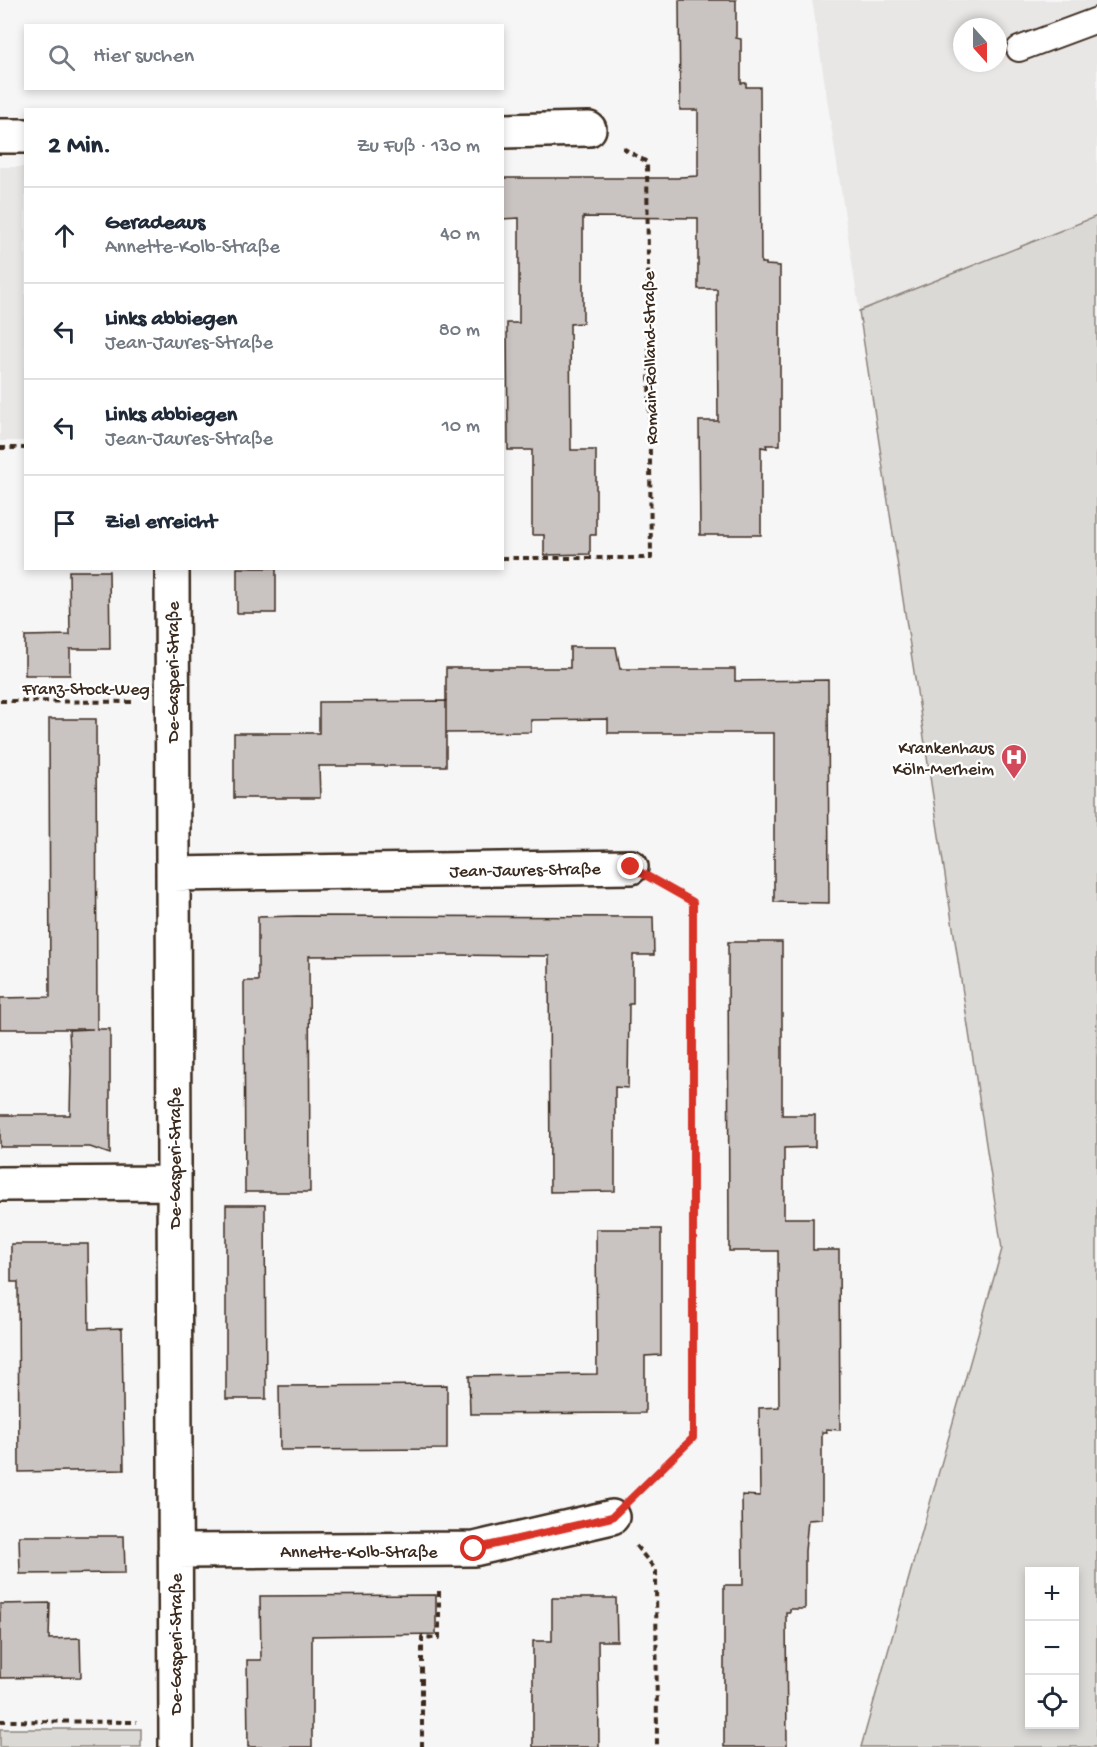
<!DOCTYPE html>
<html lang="de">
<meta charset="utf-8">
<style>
:root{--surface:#fff;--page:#f2f2f3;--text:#1f2937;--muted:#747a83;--line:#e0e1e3}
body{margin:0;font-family:"Gochi Hand",sans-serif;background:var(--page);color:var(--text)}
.controls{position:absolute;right:18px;bottom:18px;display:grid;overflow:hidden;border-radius:0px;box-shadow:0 3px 9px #0003}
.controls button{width:54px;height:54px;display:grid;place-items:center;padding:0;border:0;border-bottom:2px solid var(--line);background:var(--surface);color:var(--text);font:30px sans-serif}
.compass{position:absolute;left:953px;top:18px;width:54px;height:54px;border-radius:50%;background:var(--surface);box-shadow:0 3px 9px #0003;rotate:159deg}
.stop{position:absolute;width:18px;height:18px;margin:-14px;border:4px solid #d93025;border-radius:50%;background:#fff}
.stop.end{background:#d93025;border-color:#fff;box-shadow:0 2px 6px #0008}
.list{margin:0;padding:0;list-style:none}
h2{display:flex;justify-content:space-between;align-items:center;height:78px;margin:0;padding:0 24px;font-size:26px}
h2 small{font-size:20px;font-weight:400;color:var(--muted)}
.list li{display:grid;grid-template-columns:39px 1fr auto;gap:18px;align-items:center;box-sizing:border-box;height:96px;padding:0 24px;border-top:2px solid var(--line)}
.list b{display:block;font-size:22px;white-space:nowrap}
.list p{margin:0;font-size:20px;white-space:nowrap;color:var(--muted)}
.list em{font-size:20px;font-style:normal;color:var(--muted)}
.icon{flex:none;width:33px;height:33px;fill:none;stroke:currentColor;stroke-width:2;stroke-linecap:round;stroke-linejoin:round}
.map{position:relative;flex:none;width:1097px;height:1747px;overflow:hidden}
.search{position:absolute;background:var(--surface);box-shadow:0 3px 9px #0003;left:24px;top:24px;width:480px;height:66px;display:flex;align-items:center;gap:15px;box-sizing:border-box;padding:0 21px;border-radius:0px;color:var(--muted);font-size:22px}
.panel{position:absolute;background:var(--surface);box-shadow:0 3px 9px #0003;left:24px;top:108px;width:480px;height:462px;border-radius:0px}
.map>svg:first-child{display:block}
.built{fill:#e9e7e6;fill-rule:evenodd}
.green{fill:#dbd9d6;stroke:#8b827a;stroke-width:1.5;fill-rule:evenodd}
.building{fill:#c9c3c1;stroke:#3b2a1e;stroke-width:1.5}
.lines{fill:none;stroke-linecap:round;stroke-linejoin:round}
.service-casing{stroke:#3b2a1e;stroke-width:28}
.minor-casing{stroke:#3b2a1e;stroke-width:38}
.path{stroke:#3b2a1e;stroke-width:4;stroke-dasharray:6 4.5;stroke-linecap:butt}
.service{stroke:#fff;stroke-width:24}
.minor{stroke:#fff;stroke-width:33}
.route{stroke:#d93025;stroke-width:8}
.labels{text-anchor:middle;stroke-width:5;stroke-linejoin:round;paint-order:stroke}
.street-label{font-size:18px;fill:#3b2a1e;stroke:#fff}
.poi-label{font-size:18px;fill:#3b2a1e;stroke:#fff;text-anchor:end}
</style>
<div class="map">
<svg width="1097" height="1747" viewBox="0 0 1097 1747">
<rect width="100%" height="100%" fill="#f7f6f6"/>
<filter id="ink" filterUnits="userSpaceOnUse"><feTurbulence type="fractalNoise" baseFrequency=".0167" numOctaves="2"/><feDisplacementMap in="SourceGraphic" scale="12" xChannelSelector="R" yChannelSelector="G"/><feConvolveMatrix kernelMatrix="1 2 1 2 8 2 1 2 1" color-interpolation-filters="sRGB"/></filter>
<g filter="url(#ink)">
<path class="built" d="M 812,0 L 1097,0 L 1097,1747 L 861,1747 L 1002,1249 ZM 962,27 L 998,27 L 998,63 L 962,63 ZM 1030,1572 L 1074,1572 L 1074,1724 L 1030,1724 Z
M 0,167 L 25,167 L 25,441 L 0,441 Z"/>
<path class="green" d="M 1097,216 L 1097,1747 L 861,1747 L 1002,1249 L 859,311 ZM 1030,1572 L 1074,1572 L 1074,1724 L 1030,1724 Z
M 0,1729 L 141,1729 L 141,1747 L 0,1747 Z"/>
<path class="building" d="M 679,0 L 736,0 L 736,38 L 741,39 L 741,83 L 746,83 L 746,87 L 760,87 L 761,263 L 766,263 L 766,265 L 780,266 L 780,445 L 766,445 L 767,448 L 761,447 L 761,535 L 700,535 L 699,421 L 718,421 L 717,289 L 698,289 L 698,218 L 583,217 L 583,323 L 570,324 L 571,450 L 596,450 L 596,535 L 590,535 L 590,554 L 544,555 L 544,535 L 532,535 L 532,450 L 508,450 L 507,323 L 519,323 L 519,218 L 502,219 L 502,178 L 679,178 L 680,177 L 698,176 L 698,110 L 680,110 Z
M 237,568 L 276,568 L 276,613 L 237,613 Z
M 69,571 L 109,571 L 110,649 L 70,649 L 70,675 L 25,675 L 25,636 L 70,635 Z
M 570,647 L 616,647 L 620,669 L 735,669 L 735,681 L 828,680 L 829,903 L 774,902 L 774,733 L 608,733 L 608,719 L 531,720 L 531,732 L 446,733 L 446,668 L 570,668 Z
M 446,701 L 446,766 L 319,766 L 320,798 L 234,798 L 234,733 L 319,733 L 319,702 Z
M 49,719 L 96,719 L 97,1029 L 110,1029 L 110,1154 L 90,1147 L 0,1147 L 0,1115 L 70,1115 L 71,1070 L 69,1030 L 93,1029 L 0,1029 L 0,998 L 50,997 Z
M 297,916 L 653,917 L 654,955 L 633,955 L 633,1004 L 629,1004 L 628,1088 L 615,1087 L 615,1191 L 550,1192 L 549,956 L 446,955 L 309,956 L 310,1192 L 245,1192 L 244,981 L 258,981 L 258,917 Z
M 728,942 L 782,942 L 782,1115 L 815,1115 L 815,1147 L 784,1148 L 784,1218 L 813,1218 L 813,1250 L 839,1250 L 840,1430 L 826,1429 L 827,1432 L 822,1432 L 822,1519 L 808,1520 L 805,1551 L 805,1609 L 790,1609 L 790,1612 L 786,1612 L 787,1747 L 724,1747 L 724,1585 L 743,1585 L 742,1495 L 760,1496 L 759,1408 L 779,1407 L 778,1251 L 729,1251 Z
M 226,1205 L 265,1205 L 266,1399 L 226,1399 Z
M 596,1229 L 661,1229 L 661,1355 L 645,1356 L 645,1413 L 470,1414 L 469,1376 L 597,1374 Z
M 11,1244 L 88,1244 L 89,1329 L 122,1328 L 124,1470 L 19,1472 L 18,1282 L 11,1282 Z
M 447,1385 L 447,1449 L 280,1450 L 279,1386 Z
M 19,1536 L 124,1536 L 125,1573 L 20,1574 Z
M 436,1595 L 436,1634 L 312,1636 L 312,1747 L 248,1747 L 247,1660 L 261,1660 L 260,1596 Z
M 552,1598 L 616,1598 L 617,1641 L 598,1641 L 599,1747 L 533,1747 L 533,1641 L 552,1641 Z
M 50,1603 L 49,1639 L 80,1638 L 81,1677 L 0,1678 L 0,1604 Z"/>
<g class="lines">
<g class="service-casing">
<path id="service" d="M 1019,49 L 1097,20"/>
</g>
<g class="minor-casing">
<path id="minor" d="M 502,131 L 589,129
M 0,136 L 26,136
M 172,568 L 176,1747
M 173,874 L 631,867
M 0,1184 L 174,1183
M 175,1551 L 474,1549 L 612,1517"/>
</g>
<path class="path" d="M 0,448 L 26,448
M 502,558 L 651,558 L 647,162 L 621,147
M 0,701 L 133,702
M 638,1492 L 693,1438 L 693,902 L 663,885
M 636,1546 L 656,1570 L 657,1747
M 0,1721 L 137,1722
M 422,1747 L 422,1637 L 439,1638 L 439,1588"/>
<use href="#service" class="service"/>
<use href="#minor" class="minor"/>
</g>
</g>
<g class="lines" filter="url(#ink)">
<path class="route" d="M 474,1549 L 612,1517 L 693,1438 L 693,902 L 631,867"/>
</g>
<defs>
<g id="hospital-pin" transform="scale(1.35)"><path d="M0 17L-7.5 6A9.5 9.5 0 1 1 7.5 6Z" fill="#d1495b" stroke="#fff"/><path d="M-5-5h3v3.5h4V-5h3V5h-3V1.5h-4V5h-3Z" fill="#fff"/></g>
</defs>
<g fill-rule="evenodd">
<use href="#hospital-pin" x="1014" y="757"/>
</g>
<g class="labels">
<g class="street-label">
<text transform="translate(649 358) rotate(-91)" y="6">Romain-Rolland-Straße</text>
<text transform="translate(172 672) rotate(-90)" y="6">De-Gasperi-Straße</text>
<text x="86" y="694">Franz-Stock-Weg</text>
<text transform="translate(525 869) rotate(-1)" y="6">Jean-Jaures-Straße</text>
<text transform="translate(174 1158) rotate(-90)" y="6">De-Gasperi-Straße</text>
<text x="359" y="1557">Annette-Kolb-Straße</text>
<text transform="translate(175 1644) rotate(-90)" y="6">De-Gasperi-Straße</text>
</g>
<g class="poi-label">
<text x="994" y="753">Krankenhaus<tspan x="994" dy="21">Köln-Merheim</tspan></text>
</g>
</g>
</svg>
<div class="controls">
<button>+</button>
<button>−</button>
<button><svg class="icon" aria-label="locate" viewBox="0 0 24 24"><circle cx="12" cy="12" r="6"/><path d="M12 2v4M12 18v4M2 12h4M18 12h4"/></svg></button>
</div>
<svg class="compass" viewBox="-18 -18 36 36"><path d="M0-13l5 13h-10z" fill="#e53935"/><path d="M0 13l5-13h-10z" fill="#747a83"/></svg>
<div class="stop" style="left:474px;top:1549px"></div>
<div class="stop end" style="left:631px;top:867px"></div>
<div class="search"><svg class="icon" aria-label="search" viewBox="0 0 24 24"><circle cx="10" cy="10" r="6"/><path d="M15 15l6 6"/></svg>Hier suchen</div>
<section class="panel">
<h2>2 Min.<small>Zu Fuß · 130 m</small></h2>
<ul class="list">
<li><svg class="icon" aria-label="ahead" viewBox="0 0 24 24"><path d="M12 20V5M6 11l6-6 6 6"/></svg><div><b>Geradeaus</b><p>Annette-Kolb-Straße</p></div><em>40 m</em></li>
<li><svg class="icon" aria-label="left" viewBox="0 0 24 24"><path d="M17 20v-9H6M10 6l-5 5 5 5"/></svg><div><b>Links abbiegen</b><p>Jean-Jaures-Straße</p></div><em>80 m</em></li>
<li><svg class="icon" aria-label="left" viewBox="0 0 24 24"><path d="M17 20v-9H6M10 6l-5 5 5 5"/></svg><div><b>Links abbiegen</b><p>Jean-Jaures-Straße</p></div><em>10 m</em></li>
<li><svg class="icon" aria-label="arrive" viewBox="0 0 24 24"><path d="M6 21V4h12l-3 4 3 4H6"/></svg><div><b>Ziel erreicht</b></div></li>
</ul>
</section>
</div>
